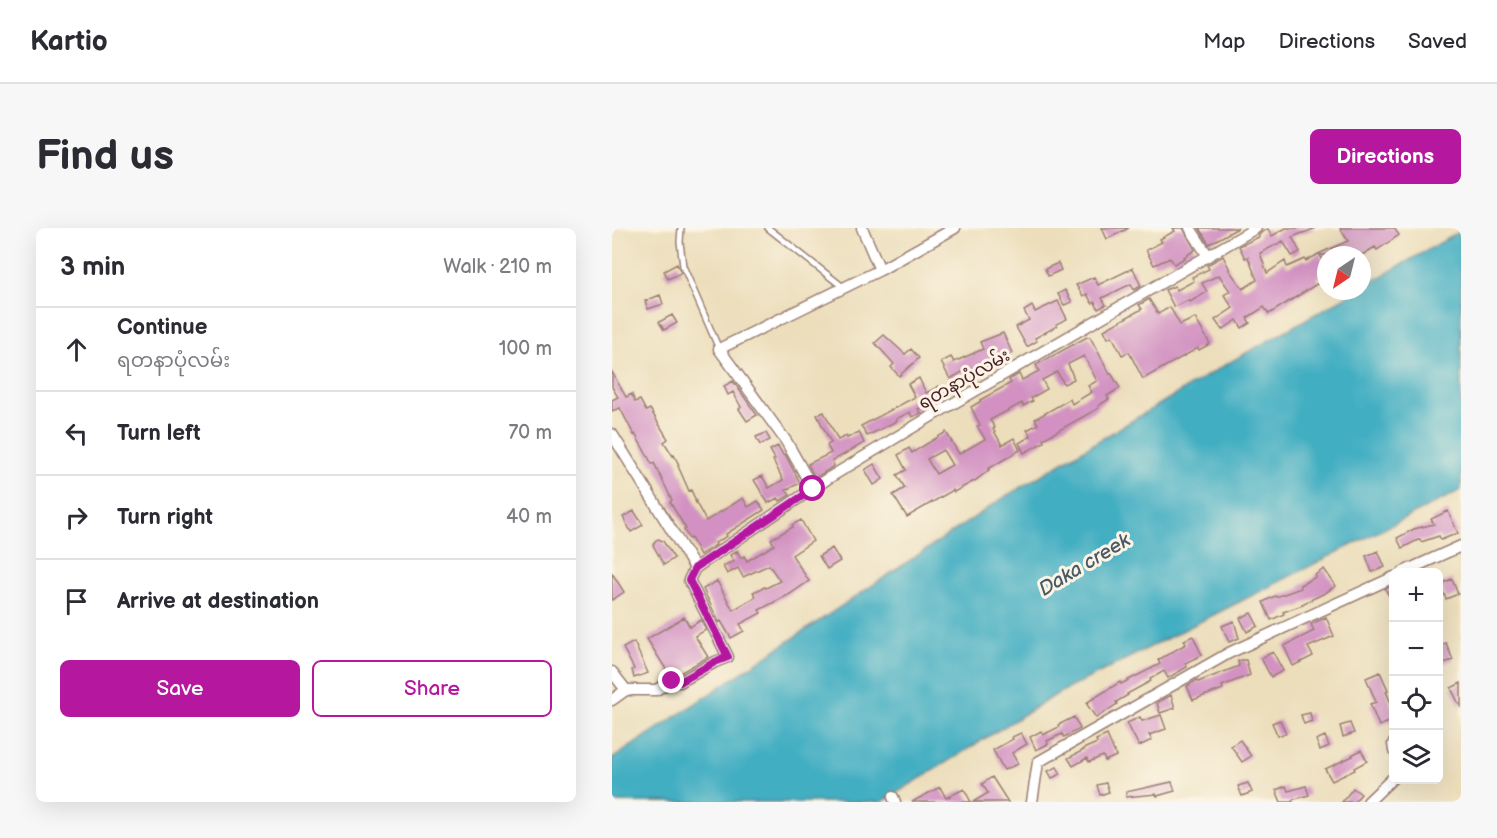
<!DOCTYPE html>
<meta charset="utf-8">
<style>
:root{--surface:#fff;--page:#f7f7f7;--text:#2b2b33;--muted:#7c7c81;--line:#e1e1e2;--accent:#b5179e}
body{margin:0;font-family:"Balsamiq Sans","Noto Sans Myanmar",sans-serif;background:var(--page);color:var(--text)}
.controls{position:absolute;right:18px;bottom:18px;display:grid;overflow:hidden;border-radius:9px;box-shadow:0 6px 24px #0002}
.controls button{width:54px;height:54px;display:grid;place-items:center;padding:0;border:0;border-bottom:2px solid var(--line);background:var(--surface);color:var(--text);font:30px sans-serif}
.compass{position:absolute;left:705px;top:18px;width:54px;height:54px;border-radius:50%;background:var(--surface);box-shadow:0 6px 24px #0002;rotate:215deg}
.stop{position:absolute;width:18px;height:18px;margin:-14px;border:4px solid #b5179e;border-radius:50%;background:#fff}
.stop.end{background:#b5179e;border-color:#fff;box-shadow:0 2px 6px #0008}
.list{margin:0;padding:0;list-style:none}
h2{display:flex;justify-content:space-between;align-items:center;height:78px;margin:0;padding:0 24px;font-size:26px}
h2 small{font-size:20px;font-weight:400;color:var(--muted)}
.list li{display:grid;grid-template-columns:39px 1fr auto;gap:18px;align-items:center;box-sizing:border-box;height:84px;padding:0 24px;border-top:2px solid var(--line)}
.list b{display:block;font-size:22px;white-space:nowrap}
.list p{margin:0;font-size:20px;white-space:nowrap;color:var(--muted)}
.list em{font-size:20px;font-style:normal;color:var(--muted)}
.actions{display:flex;gap:12px;padding:18px 24px}
.actions a{flex:1;padding:14px 0;border:2px solid var(--accent);border-radius:9px;text-align:center;font-size:21px;color:var(--accent)}
.actions .main{background:var(--accent);color:#fff}
.icon{flex:none;width:33px;height:33px;fill:none;stroke:currentColor;stroke-width:2;stroke-linecap:round;stroke-linejoin:round}
.map{position:relative;flex:none;width:849px;height:574px;overflow:hidden;border-radius:9px}
header{display:flex;align-items:center;gap:36px;box-sizing:border-box;height:84px;padding:0 30px;background:var(--surface);border-bottom:2px solid var(--line)}
header strong{font-size:28px}
nav{display:flex;gap:33px;margin-inline-start:auto;font-size:21px}
.intro{display:flex;align-items:center;justify-content:space-between;box-sizing:border-box;height:144px;padding:0 36px}
h1{margin:0;font-size:42px}
.button{padding:15px 27px;border-radius:9px;background:var(--accent);color:#fff;font-size:21px;font-weight:700}
main{display:flex;gap:36px;padding:0 36px}
aside{flex:1;background:var(--surface);border-radius:9px;box-shadow:0 6px 24px #0002}
.map>svg:first-child{display:block}
.water{fill:#43aec2;stroke:#466676;stroke-width:1.5}
.building{fill:#d291c2;fill-rule:evenodd}
.lines{fill:none;stroke-linecap:round;stroke-linejoin:round}
.lane-casing{stroke:#9b7e73;stroke-width:8}
.street-casing{stroke:#9b7e73;stroke-width:13}
.lane{stroke:#fff;stroke-width:5}
.street{stroke:#fff;stroke-width:10}
.route{stroke:#b5179e;stroke-width:8}
.labels{text-anchor:middle;stroke-width:6;stroke-linejoin:round;paint-order:stroke}
.street-label{font-size:18px;fill:#4a1f2b;stroke:#fcf5e5}
.water-label{font-size:20px;font-style:italic;fill:#475867;stroke:#fcf5e5}
</style>
<header>
<strong>Kartio</strong>
<nav><a>Map</a><a>Directions</a><a>Saved</a></nav>
</header>
<div class="intro"><h1>Find us</h1><a class="button">Directions</a></div>
<main>
<aside>
<h2>3 min<small>Walk · 210 m</small></h2>
<ul class="list">
<li><svg class="icon" aria-label="ahead" viewBox="0 0 24 24"><path d="M12 20V5M6 11l6-6 6 6"/></svg><div><b>Continue</b><p>ရတနာပုံလမ်း</p></div><em>100 m</em></li>
<li><svg class="icon" aria-label="left" viewBox="0 0 24 24"><path d="M17 20v-9H6M10 6l-5 5 5 5"/></svg><div><b>Turn left</b></div><em>70 m</em></li>
<li><svg class="icon" aria-label="right" viewBox="0 0 24 24"><path d="M7 20v-9h11M14 6l5 5-5 5"/></svg><div><b>Turn right</b></div><em>40 m</em></li>
<li><svg class="icon" aria-label="arrive" viewBox="0 0 24 24"><path d="M6 21V4h12l-3 4 3 4H6"/></svg><div><b>Arrive at destination</b></div></li>
</ul>
<div class="actions"><a class="main">Save</a><a>Share</a></div>
</aside>
<div class="map">
<svg width="849" height="574" viewBox="0 0 849 574">
<rect width="100%" height="100%" fill="#fcf5e5"/>
<filter id="ink" filterUnits="userSpaceOnUse"><feTurbulence type="fractalNoise" baseFrequency=".0167" numOctaves="2"/><feDisplacementMap in="SourceGraphic" scale="12" xChannelSelector="R" yChannelSelector="G"/><feConvolveMatrix kernelMatrix="1 2 1 2 8 2 1 2 1" color-interpolation-filters="sRGB"/></filter>
<filter id="wash" filterUnits="userSpaceOnUse"><feTurbulence type="fractalNoise" baseFrequency=".008" numOctaves="4" result="noise"/><feDisplacementMap in="SourceGraphic" scale="24" xChannelSelector="R" yChannelSelector="G"/><feGaussianBlur stdDeviation="1.35" result="paint"/><feColorMatrix in="noise" values="0 0 0 0 0 0 0 0 0 0 0 0 0 0 0 0 0 1.4 0 .05"/><feComposite in="paint" operator="in"/></filter>
<g filter="url(#wash)">
<rect width="100%" height="100%" fill="#ecdebb"/>
<path class="water" d="M 849,3 L 849,262 L 445,466 L 270,574 L 0,574 L 0,531 L 396,267 L 613,137 L 744,63 L 750,63 L 750,59 Z"/>
<g id="blocks">
<path class="building" d="M 490,0 L 517,0 L 495,11 Z
M 561,0 L 571,0 L 583,22 L 572,29 L 573,30 L 562,36 L 558,30 L 542,37 L 534,22 L 550,14 L 548,11 L 563,3 Z
M 587,0 L 626,0 L 597,16 Z
M 674,0 L 702,0 L 702,1 L 680,9 L 688,24 L 680,28 L 671,13 L 648,25 L 655,45 L 673,33 L 675,39 L 693,31 L 694,33 L 705,27 L 704,27 L 736,13 L 728,0 L 782,0 L 787,7 L 765,22 L 763,19 L 750,27 L 708,27 L 714,37 L 714,45 L 705,50 L 708,54 L 657,86 L 652,79 L 635,90 L 638,95 L 630,100 L 625,92 L 610,102 L 603,92 L 621,80 L 612,67 L 618,63 L 607,47 L 590,55 L 595,64 L 578,74 L 577,72 L 562,79 L 553,62 L 563,58 L 565,62 L 582,53 L 580,49 L 597,41 L 595,37 L 611,28 L 618,42 L 617,42 L 631,61 L 645,52 L 636,29 L 633,30 L 627,18 L 647,9 L 647,7 L 650,4 L 656,1 L 660,8 Z
M 446,35 L 449,42 L 436,48 L 433,41 Z
M 65,36 L 69,45 L 56,51 L 52,43 Z
M 521,40 L 529,58 L 522,62 L 519,56 L 492,69 L 490,70 L 494,77 L 486,81 L 483,74 L 480,75 L 475,66 L 471,68 L 464,57 L 482,49 L 486,57 Z
M 453,62 L 460,74 L 452,77 L 446,66 Z
M 48,67 L 51,76 L 36,81 L 33,73 Z
M 537,71 L 546,86 L 558,79 L 568,97 L 583,90 L 598,116 L 587,122 L 586,120 L 531,151 L 517,124 L 510,127 L 500,108 L 496,110 L 492,102 L 530,81 L 527,77 Z
M 446,73 L 455,91 L 444,96 L 445,98 L 423,110 L 425,113 L 415,119 L 404,99 L 417,92 L 412,83 L 420,78 L 423,84 Z
M 60,87 L 65,95 L 52,102 L 47,94 Z
M 391,105 L 400,125 L 375,136 L 376,138 L 354,148 L 352,143 L 338,151 L 329,134 L 339,129 L 342,134 L 371,121 L 368,114 Z
M 272,107 L 293,126 L 299,121 L 307,130 L 287,148 L 279,139 L 282,136 L 263,115 Z
M 475,109 L 478,109 L 498,146 L 499,145 L 508,160 L 495,168 L 497,171 L 486,178 L 487,180 L 431,211 L 432,214 L 412,225 L 407,215 L 419,208 L 415,202 L 426,196 L 423,191 L 458,171 L 460,176 L 480,164 L 476,158 L 485,153 L 472,128 L 456,136 L 462,151 L 452,156 L 445,144 L 430,152 L 435,161 L 419,170 L 421,173 L 411,178 L 410,175 L 378,192 L 383,200 L 381,201 L 390,217 L 402,210 L 408,222 L 376,241 L 377,242 L 364,252 L 342,264 L 341,262 L 295,289 L 281,267 L 293,260 L 285,247 L 294,242 L 286,227 L 297,220 L 300,225 L 334,204 L 347,226 L 373,211 L 365,198 L 368,197 L 359,179 L 369,173 L 368,172 L 399,155 L 397,152 L 400,150 L 407,146 L 410,152 L 427,143 L 424,137 ZM 331,222 L 340,237 L 324,246 L 315,231 Z
M 0,144 L 14,169 L 20,166 L 23,174 L 28,172 L 34,183 L 38,181 L 56,211 L 52,214 L 61,228 L 62,227 L 67,237 L 66,238 L 77,263 L 79,262 L 84,273 L 83,273 L 94,293 L 131,270 L 136,279 L 146,273 L 152,282 L 114,306 L 115,308 L 103,315 L 104,317 L 88,327 L 79,310 L 77,311 L 72,302 L 74,301 L 58,274 L 60,272 L 42,235 L 40,236 L 23,206 L 22,207 L 8,180 L 0,183 L 0,172 L 6,169 L 0,159 Z
M 307,150 L 314,165 L 327,158 L 333,171 L 323,177 L 321,173 L 306,181 L 309,185 L 300,189 L 298,184 L 284,191 L 285,193 L 255,208 L 249,198 L 303,169 L 296,156 Z
M 121,153 L 145,187 L 135,193 L 127,181 L 129,179 L 121,164 L 116,167 L 112,158 Z
M 212,184 L 226,212 L 234,208 L 235,210 L 247,204 L 252,215 L 220,233 L 222,238 L 203,250 L 196,236 L 219,225 L 215,217 L 219,215 L 205,187 Z
M 154,205 L 158,212 L 148,217 L 144,209 Z
M 166,218 L 171,227 L 173,226 L 188,255 L 174,262 L 178,267 L 168,273 L 166,270 L 156,275 L 142,252 L 150,248 L 157,260 L 171,252 L 161,232 L 163,231 L 158,222 Z
M 262,236 L 271,251 L 262,257 L 253,242 Z
M 22,283 L 31,297 L 19,304 L 11,289 Z
M 836,283 L 846,305 L 829,312 L 827,308 L 809,314 L 808,311 L 790,320 L 785,310 L 802,301 L 822,296 L 819,291 Z
M 189,292 L 201,313 L 180,327 L 197,353 L 178,366 L 147,382 L 149,385 L 128,396 L 132,403 L 119,410 L 109,393 L 107,394 L 91,361 L 105,353 L 121,382 L 144,369 L 141,364 L 153,359 L 154,360 L 168,353 L 157,337 L 131,349 L 126,340 L 115,346 L 111,338 L 122,333 L 118,327 L 125,323 L 129,330 L 132,328 L 135,333 L 162,317 L 159,311 L 181,299 L 180,297 Z
M 46,311 L 51,313 L 62,330 L 52,337 L 41,317 L 43,313 Z
M 220,320 L 228,333 L 215,341 L 207,328 Z
M 766,323 L 773,339 L 760,344 L 754,328 Z
M 712,341 L 724,358 L 713,365 L 690,376 L 691,377 L 671,384 L 672,386 L 659,392 L 651,374 L 663,368 L 664,369 L 689,360 L 688,357 L 704,349 L 703,347 Z
M 0,345 L 12,364 L 0,372 Z
M 840,351 L 846,366 L 834,371 L 828,356 Z
M 782,357 L 782,376 L 773,361 Z
M 639,385 L 646,398 L 635,404 L 628,390 Z
M 72,389 L 78,399 L 89,392 L 94,402 L 83,408 L 96,429 L 66,446 L 57,446 L 35,411 Z
M 714,389 L 722,408 L 696,419 L 701,428 L 681,438 L 672,418 L 702,403 L 699,396 Z
M 622,393 L 627,410 L 617,414 L 610,398 Z
M 581,408 L 590,427 L 573,435 L 575,439 L 556,450 L 552,443 L 538,451 L 539,453 L 515,466 L 516,467 L 504,474 L 505,476 L 484,490 L 474,475 L 508,454 L 509,456 L 548,436 L 546,432 L 574,416 L 572,412 Z
M 22,414 L 36,445 L 22,450 L 20,442 L 22,441 L 11,420 Z
M 834,415 L 841,432 L 826,437 L 826,418 Z
M 661,424 L 671,443 L 659,449 L 649,430 Z
M 630,432 L 634,432 L 638,447 L 610,458 L 611,461 L 581,472 L 575,458 L 585,452 L 586,454 L 627,438 L 626,433 Z
M 768,444 L 776,462 L 774,463 L 782,483 L 782,492 L 767,498 L 758,476 L 764,474 L 754,450 Z
M 849,455 L 849,480 L 839,460 Z
M 559,467 L 563,480 L 548,485 L 545,475 Z
M 698,485 L 700,493 L 692,496 L 689,487 Z
M 549,487 L 554,501 L 537,507 L 540,512 L 527,518 L 515,495 L 528,489 L 530,493 Z
M 462,489 L 468,501 L 452,509 L 450,506 L 435,513 L 436,516 L 424,522 L 418,509 L 429,503 L 431,507 L 447,499 L 446,497 Z
M 668,492 L 674,505 L 666,508 L 660,495 Z
M 738,495 L 742,505 L 731,509 L 728,498 Z
M 409,505 L 415,516 L 400,525 L 406,536 L 392,542 L 381,522 L 401,511 L 400,509 Z
M 495,507 L 504,528 L 493,533 L 491,528 L 477,534 L 475,530 L 461,538 L 456,530 L 472,522 L 471,521 L 485,515 L 484,512 Z
M 713,508 L 717,518 L 708,522 L 704,512 Z
M 628,512 L 639,528 L 630,534 L 619,518 Z
M 749,522 L 755,533 L 742,540 L 743,542 L 720,553 L 713,541 L 741,528 L 740,527 Z
M 445,539 L 449,546 L 440,550 L 436,543 Z
M 380,549 L 396,574 L 361,574 L 376,565 L 370,556 Z
M 560,554 L 563,563 L 545,568 L 544,566 L 514,569 L 514,564 Z
M 494,555 L 497,564 L 488,567 L 485,557 Z
M 636,555 L 640,564 L 630,568 L 626,558 Z
M 674,558 L 676,563 L 694,558 L 697,567 L 680,572 L 681,574 L 669,574 L 664,562 Z
M 328,559 L 334,570 L 352,561 L 359,574 L 300,574 Z
M 741,560 L 749,566 L 742,574 L 730,574 Z"/>
</g>
</g>
<g filter="url(#ink)">
<use href="#blocks" fill-opacity="0" stroke="#9b7e73" stroke-width="1.5"/>
<g class="lines">
<g class="lane-casing">
<path id="lane" d="M 69,0 L 68,14 L 71,38 L 107,121
M 156,0 L 231,59"/>
</g>
<g class="street-casing">
<path id="street" d="M 250,0 L 268,42
M 578,0 L 596,28
M 0,206 L 83,340
M 201,261 L 174,213 L 107,121 L 268,42 L 343,0
M 791,344 L 849,318
M 0,444 L 14,462 L 44,462 L 60,453 L 68,454 L 103,434 L 116,429 L 77,352 L 83,340 L 215,251 L 318,189 L 644,0
M 0,472 L 14,462
M 781,516 L 782,523
M 281,569 L 283,574
M 420,574 L 426,534 L 617,425 L 782,349
M 756,574 L 782,549"/>
</g>
<use href="#lane" class="lane"/>
<use href="#street" class="street"/>
</g>
</g>
<g class="lines" filter="url(#ink)">
<path class="route" d="M 60,453 L 68,454 L 103,434 L 116,429 L 77,352 L 83,340 L 201,261"/>
</g>
<g class="labels">
<g class="street-label">
<text transform="translate(352 151) rotate(-30)" y="6">ရတနာပုံလမ်း</text>
</g>
<g class="water-label">
<text transform="translate(472 336) rotate(-31)" y="7">Daka creek</text>
</g>
</g>
</svg>
<div class="controls">
<button>+</button>
<button>−</button>
<button><svg class="icon" aria-label="locate" viewBox="0 0 24 24"><circle cx="12" cy="12" r="6"/><path d="M12 2v4M12 18v4M2 12h4M18 12h4"/></svg></button>
<button><svg class="icon" aria-label="layers" viewBox="0 0 24 24"><path d="M12 4l9 5-9 5-9-5zM3 14l9 5 9-5"/></svg></button>
</div>
<svg class="compass" viewBox="-18 -18 36 36"><path d="M0-13l5 13h-10z" fill="#e53935"/><path d="M0 13l5-13h-10z" fill="#7c7c81"/></svg>
<div class="stop" style="left:201px;top:261px"></div>
<div class="stop end" style="left:60px;top:453px"></div>
</div>
</main>
